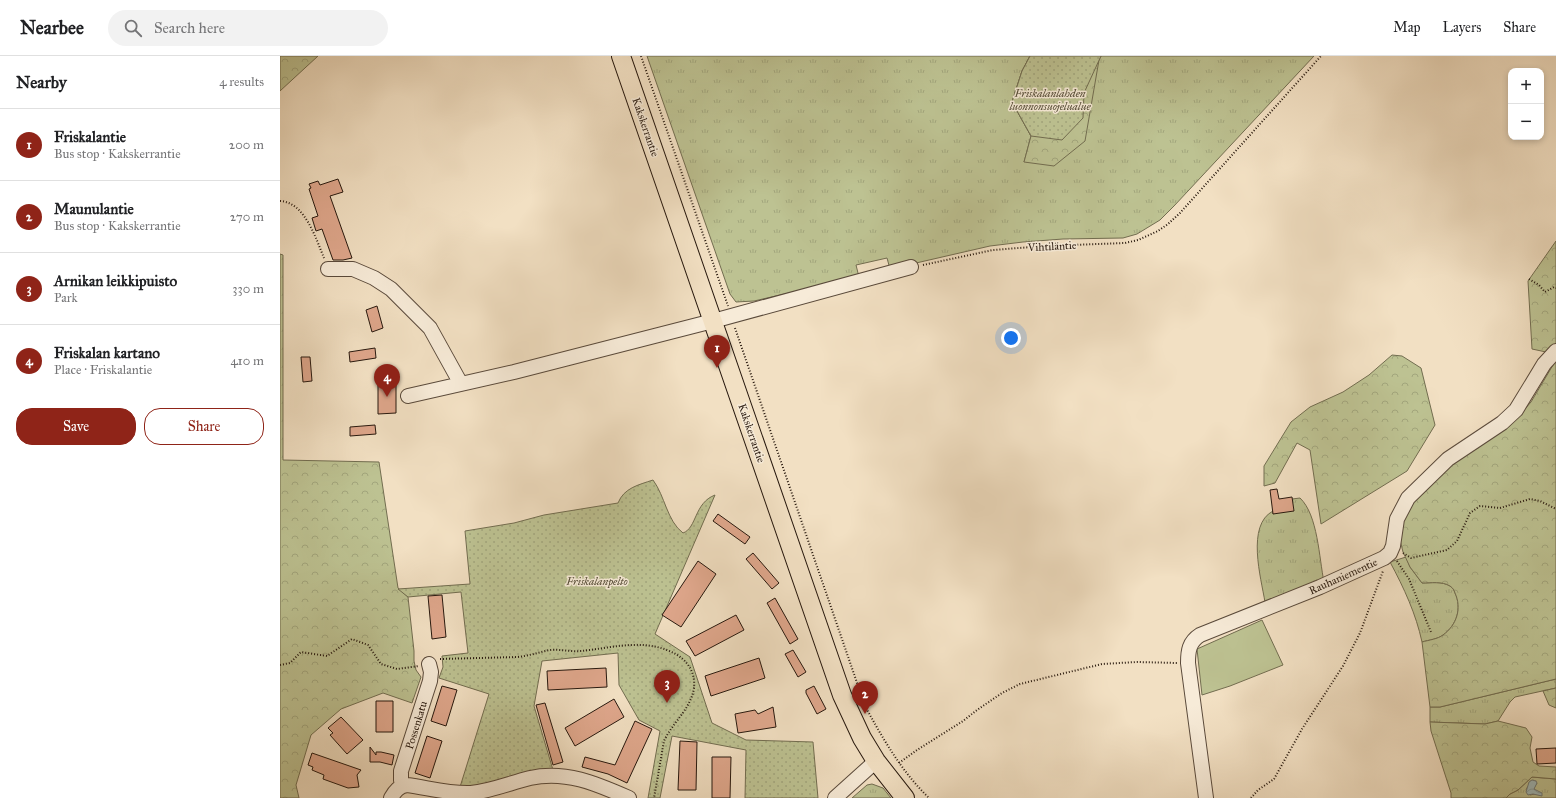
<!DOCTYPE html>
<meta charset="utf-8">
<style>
:root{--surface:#fff;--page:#f2f2f2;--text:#202124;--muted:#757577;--line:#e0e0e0;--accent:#8f2418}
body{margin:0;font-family:"IM FELL Great Primer",serif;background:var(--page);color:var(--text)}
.controls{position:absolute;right:12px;top:12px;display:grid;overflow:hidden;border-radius:8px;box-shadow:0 2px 6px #0003}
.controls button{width:36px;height:36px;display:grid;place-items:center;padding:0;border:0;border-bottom:1px solid var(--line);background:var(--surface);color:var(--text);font:20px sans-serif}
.you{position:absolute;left:731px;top:282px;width:14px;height:14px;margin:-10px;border:3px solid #fff;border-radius:50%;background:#1a73e8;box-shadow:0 0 0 6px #1a73e833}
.badge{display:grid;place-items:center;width:26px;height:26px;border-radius:50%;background:var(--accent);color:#fff;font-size:13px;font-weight:700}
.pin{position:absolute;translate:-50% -33px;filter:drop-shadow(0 1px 2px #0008)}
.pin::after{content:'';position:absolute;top:21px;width:14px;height:12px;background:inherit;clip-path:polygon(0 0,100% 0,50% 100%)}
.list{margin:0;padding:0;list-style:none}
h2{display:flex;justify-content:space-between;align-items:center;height:52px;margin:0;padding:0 16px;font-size:17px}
h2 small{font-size:13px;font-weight:400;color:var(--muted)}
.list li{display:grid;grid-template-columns:26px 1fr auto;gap:12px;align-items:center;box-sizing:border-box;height:72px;padding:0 16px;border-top:1px solid var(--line)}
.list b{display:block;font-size:15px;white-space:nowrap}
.list p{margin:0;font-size:13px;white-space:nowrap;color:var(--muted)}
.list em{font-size:13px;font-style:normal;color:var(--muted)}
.actions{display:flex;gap:8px;padding:12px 16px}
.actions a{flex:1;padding:9px 0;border:1px solid var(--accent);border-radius:16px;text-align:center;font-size:14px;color:var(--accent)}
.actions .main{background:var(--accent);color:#fff}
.icon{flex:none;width:22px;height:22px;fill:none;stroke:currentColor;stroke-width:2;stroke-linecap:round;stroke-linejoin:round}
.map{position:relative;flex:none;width:1276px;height:742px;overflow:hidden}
header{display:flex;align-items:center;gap:24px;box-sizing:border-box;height:56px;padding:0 20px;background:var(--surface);border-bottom:1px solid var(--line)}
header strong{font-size:19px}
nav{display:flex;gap:22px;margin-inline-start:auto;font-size:14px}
.search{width:280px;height:36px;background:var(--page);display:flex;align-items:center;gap:10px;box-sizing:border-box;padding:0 14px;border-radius:22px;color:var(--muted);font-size:15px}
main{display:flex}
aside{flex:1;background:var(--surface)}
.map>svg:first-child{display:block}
.grass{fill:url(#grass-tufts);stroke:#726d50;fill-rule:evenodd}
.forest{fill:url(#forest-crowns);stroke:#726d50}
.park{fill:url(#park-dots);stroke:#726d50}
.garden{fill:#bdc292;stroke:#726d50}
.water{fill:url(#water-waves);stroke:#6f7a77}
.building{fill:#dfa78c;stroke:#27180e}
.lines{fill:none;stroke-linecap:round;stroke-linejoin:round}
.minor-casing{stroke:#5a4a3b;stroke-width:16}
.major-casing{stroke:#27180e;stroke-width:20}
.path{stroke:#27180e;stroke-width:2;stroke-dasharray:1 2;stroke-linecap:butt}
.minor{stroke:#f7ebd8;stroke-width:14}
.major{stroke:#f2e0c3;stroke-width:18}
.labels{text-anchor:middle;stroke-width:3;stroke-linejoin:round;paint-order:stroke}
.park-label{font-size:11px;font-style:italic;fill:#544b36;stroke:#f7ebd8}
.street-label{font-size:11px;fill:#27180e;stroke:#f7ebd8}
</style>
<header>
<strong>Nearbee</strong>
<div class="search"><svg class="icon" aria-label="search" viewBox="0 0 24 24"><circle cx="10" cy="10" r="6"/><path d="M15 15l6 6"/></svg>Search here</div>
<nav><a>Map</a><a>Layers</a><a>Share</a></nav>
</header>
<main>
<aside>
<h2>Nearby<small>4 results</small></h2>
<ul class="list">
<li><span class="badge">1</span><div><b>Friskalantie</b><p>Bus stop · Kakskerrantie</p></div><em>200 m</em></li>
<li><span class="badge">2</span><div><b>Maunulantie</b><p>Bus stop · Kakskerrantie</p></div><em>270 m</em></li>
<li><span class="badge">3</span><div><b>Arnikan leikkipuisto</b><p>Park</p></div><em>330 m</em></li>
<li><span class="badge">4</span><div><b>Friskalan kartano</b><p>Place · Friskalantie</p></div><em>410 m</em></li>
</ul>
<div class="actions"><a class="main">Save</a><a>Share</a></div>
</aside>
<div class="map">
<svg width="1276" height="742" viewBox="0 0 1276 742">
<defs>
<pattern id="grass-tufts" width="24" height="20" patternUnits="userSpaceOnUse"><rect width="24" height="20" fill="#bdc292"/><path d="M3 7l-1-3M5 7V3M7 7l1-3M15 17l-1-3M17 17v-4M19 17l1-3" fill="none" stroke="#a2a67d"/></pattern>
<pattern id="forest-crowns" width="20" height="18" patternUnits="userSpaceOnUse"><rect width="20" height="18" fill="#bdc292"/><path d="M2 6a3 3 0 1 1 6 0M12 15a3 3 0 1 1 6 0" fill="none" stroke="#a2a67d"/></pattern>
<pattern id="park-dots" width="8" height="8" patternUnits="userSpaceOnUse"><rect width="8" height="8" fill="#bdc292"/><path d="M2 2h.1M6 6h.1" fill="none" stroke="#a2a67d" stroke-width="1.8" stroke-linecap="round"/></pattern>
<pattern id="water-waves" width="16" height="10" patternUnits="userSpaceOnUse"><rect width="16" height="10" fill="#9fbbbd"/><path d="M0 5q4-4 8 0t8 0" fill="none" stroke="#89a0a1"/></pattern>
</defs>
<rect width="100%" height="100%" fill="#f2e0c3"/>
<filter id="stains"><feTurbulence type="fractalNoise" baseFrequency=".005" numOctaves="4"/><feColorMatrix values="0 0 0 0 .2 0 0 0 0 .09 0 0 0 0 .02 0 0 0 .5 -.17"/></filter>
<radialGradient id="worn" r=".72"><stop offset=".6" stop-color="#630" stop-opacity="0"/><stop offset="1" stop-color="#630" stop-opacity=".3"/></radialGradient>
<path class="grass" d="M 367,0 L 750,0 L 742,15 L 732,46 L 751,80 L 744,106 L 821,0 L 1034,0 L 894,150 L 880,164 L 857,178 L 843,182 L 783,183 L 743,186 L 710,190 L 610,213 L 607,202 L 576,209 L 579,221 L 474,245 L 456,246 L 450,238 Z
M 1020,442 C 1038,459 1039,502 1044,526 L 985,546 C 981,522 966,469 993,455 L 993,458 L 1012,443 Z
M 1126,501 L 1130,511 L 1142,527 C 1151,527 1162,525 1170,530 C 1173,532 1174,534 1175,537 C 1182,552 1177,569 1163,579 C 1158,583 1149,584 1142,586 C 1136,558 1124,532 1110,506 Z
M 1276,623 L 1276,632 L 1235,641 L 1230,646 L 1218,665 L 1205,668 L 1150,666 L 1150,651 L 1160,651 Z
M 1252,721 L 1276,723 L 1276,742 L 1226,742 L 1230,738 L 1238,734 ZM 1257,727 L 1254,732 L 1255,738 L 1250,739 L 1246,734 L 1248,730 Z
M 592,728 L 603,732 L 611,742 L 572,742 L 587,729 Z"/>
<path class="forest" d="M 0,0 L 38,0 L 0,35 Z
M 750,0 L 821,0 L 819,4 L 805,85 L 774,110 L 744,106 L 751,80 L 732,46 L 742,15 Z
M 1276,185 L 1276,304 L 1266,296 L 1252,293 L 1248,225 Z
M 0,198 L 3,199 L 3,404 L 99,406 L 118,532 L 128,541 L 134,595 L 134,605 L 136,614 L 141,621 L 132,647 L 103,637 L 61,653 L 31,679 L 16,729 L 19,742 L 0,742 Z
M 1112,299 L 1122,300 L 1141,312 L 1155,369 L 1127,415 L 1041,468 L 1030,394 L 1017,387 L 995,427 L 984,430 L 984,410 L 1011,366 L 1030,351 L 1063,336 L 1089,319 Z
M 1276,304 L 1276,623 L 1160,651 L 1150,651 L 1142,586 C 1149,584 1158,583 1163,579 C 1177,569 1182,552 1175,537 C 1174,534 1173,532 1170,530 C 1162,525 1151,527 1142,527 L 1130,511 L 1123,496 L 1119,480 L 1125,452 L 1175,403 L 1237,362 L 1251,346 Z
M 1276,632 L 1276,652 L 1269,649 L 1263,635 Z
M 1218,665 L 1246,672 L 1252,681 L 1250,692 L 1253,706 L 1259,710 L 1276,711 L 1276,723 L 1252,721 L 1238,734 L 1230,738 L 1226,742 L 1171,742 L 1171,737 L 1151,675 L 1150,666 L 1205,668 Z"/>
<path class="park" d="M 750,0 L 821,0 L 804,37 L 803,62 L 782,84 L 751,80 L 732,46 L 742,15 Z
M 373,424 C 385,440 387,465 403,477 C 417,472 414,447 435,439 L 375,578 L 410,601 L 432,667 L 466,684 L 533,686 L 538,742 L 465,742 L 466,694 L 392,680 L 380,742 L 368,742 L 380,675 L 359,664 L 339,629 L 338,597 L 262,605 L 254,650 L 273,714 L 203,729 L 180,731 L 209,638 L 159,622 L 163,611 L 162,600 L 188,597 L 181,536 L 128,541 L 118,533 L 190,528 L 185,475 L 234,467 L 264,459 L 338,447 C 344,432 358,429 373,424 Z"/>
<path class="garden" d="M 982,564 L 1003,609 L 950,630 L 922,639 L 917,593 Z"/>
<path class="water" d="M 1252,724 L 1256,725 L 1257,727 L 1254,733 L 1262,737 L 1262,740 L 1253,738 L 1248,739 L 1246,736 L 1249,726 Z"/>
<path class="building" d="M 58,123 L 63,136 L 50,140 L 72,202 L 63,204 L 53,204 L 42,173 L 36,175 L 32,162 L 38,160 L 29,133 L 31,132 L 29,128 L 38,125 L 40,129 Z
M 97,250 L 103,272 L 92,276 L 86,254 Z
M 95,292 L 96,302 L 70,306 L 69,296 Z
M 21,301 L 30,301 L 32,325 L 23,326 Z
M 116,324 L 116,357 L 98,358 L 98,325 Z
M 95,369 L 96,378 L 70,380 L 70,371 Z
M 997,433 L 999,443 L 1012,441 L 1014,455 L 993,458 L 990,434 Z
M 438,458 L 470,481 L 465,488 L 433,465 Z
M 473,497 L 499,527 L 492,533 L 466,503 Z
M 418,505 L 436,518 L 401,571 L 382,559 Z
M 162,539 L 166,581 L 152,583 L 148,540 Z
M 495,542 L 518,583 L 510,588 L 487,547 Z
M 456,559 L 464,574 L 415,600 L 406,585 Z
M 513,594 L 526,616 L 518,621 L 505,598 Z
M 479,602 L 485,622 L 431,640 L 425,620 Z
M 326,612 L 327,631 L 268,634 L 267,615 Z
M 162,630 L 177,634 L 166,670 L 151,665 Z
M 534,630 L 546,653 L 537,658 L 526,637 L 526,634 Z
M 334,643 L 344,661 L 295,690 L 285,672 Z
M 96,645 L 113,645 L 113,676 L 96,676 Z
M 265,647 L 283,706 L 273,709 L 256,649 Z
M 493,651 L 496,671 L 458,677 L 455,658 L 475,654 L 478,658 Z
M 61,661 L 83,684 L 67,698 L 50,679 L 53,677 L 48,672 Z
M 355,665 L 372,673 L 347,727 L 328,718 L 302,711 L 305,701 L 335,709 Z
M 147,680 L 162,685 L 150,722 L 135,717 Z
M 400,685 L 417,686 L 416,734 L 398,734 Z
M 90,691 L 96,699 L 96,696 L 101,696 L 114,699 L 112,709 L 100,706 L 90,706 Z
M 1276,692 L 1276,707 L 1257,708 L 1256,693 Z
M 32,697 L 81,714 L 77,719 L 79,731 L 68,732 L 43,723 L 44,719 L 32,714 L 33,711 L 28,709 Z
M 432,701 L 451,701 L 450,742 L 432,742 Z"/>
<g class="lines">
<g class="minor-casing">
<path id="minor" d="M 48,213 L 73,213 L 94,222 L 111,233 L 150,272 L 181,328
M 128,340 L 234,316 L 433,265 L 631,211
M 122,730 L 121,724 L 121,715 L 150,625 L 151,616 L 149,608
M 111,742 C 115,735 119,730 127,729 C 149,732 169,738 191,737 C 211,735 230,727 250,722 C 286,714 317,728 349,742
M 555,742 L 596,705
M 926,742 L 908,607 C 908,595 909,586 920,579 L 1040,531 L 1104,502 L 1110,497 L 1113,490 L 1117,463 L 1128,442 L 1168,403 L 1222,367 L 1236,354 L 1264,308 L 1276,295"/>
</g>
<g class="major-casing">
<path id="major" d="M 341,0 L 562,639 L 582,682 L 596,705 L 625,742"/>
</g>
<path class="path" d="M 361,0 L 448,250
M 0,145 C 25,146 36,183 44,202
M 643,209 L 713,194 L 765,190 L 845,187 L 858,184 L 878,175 L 888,168 L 900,157 L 1041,0
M 1249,223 L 1259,229 L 1265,236 L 1274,231 L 1276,232
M 455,272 L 585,650 C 603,683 622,716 649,742
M 1123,497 L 1131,502 L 1167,494 L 1177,485 L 1190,457 L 1200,450 L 1220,452 L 1250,443 L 1260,445 L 1276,453
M 1117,505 L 1129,523 L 1151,576
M 160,603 L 237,601 C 249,600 259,596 270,594 C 280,593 291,596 301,595 C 321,593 342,588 362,589 C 386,590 417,602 414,632 C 411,653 392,667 384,685 L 374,742
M 0,609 L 10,607 L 21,596 L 47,600 L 72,583 L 88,589 L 101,608 L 117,613 L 139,610
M 619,707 L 637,694 L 683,665 L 697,654 L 722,637 L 740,628 L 822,608 L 857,606 L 897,607
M 971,742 L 978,734 L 994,723 L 1022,673 L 1063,610 L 1080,577 L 1103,515"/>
<use href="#minor" class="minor"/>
<use href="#major" class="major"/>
</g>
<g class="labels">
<g class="park-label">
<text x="770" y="41">Friskalanlahden<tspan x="770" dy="13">luonnonsuojelualue</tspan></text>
<text x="317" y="529">Friskalanpelto</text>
</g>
<g class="street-label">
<text transform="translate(366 71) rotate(71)" y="4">Kakskerrantie</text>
<text transform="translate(772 190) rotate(-3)" y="4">Vihtiläntie</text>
<text transform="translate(472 377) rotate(71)" y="4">Kakskerrantie</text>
<text transform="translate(1063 520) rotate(-24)" y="4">Rauhaniementie</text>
<text transform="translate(136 669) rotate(-73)" y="4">Possenkatu</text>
</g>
</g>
<rect width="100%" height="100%" filter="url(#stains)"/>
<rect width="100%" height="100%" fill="url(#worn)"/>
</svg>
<div class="controls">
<button>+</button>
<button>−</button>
</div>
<div class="you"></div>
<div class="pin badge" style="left:437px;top:312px">1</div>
<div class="pin badge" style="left:585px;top:658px">2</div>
<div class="pin badge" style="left:387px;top:647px">3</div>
<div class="pin badge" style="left:107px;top:341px">4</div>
</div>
</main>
